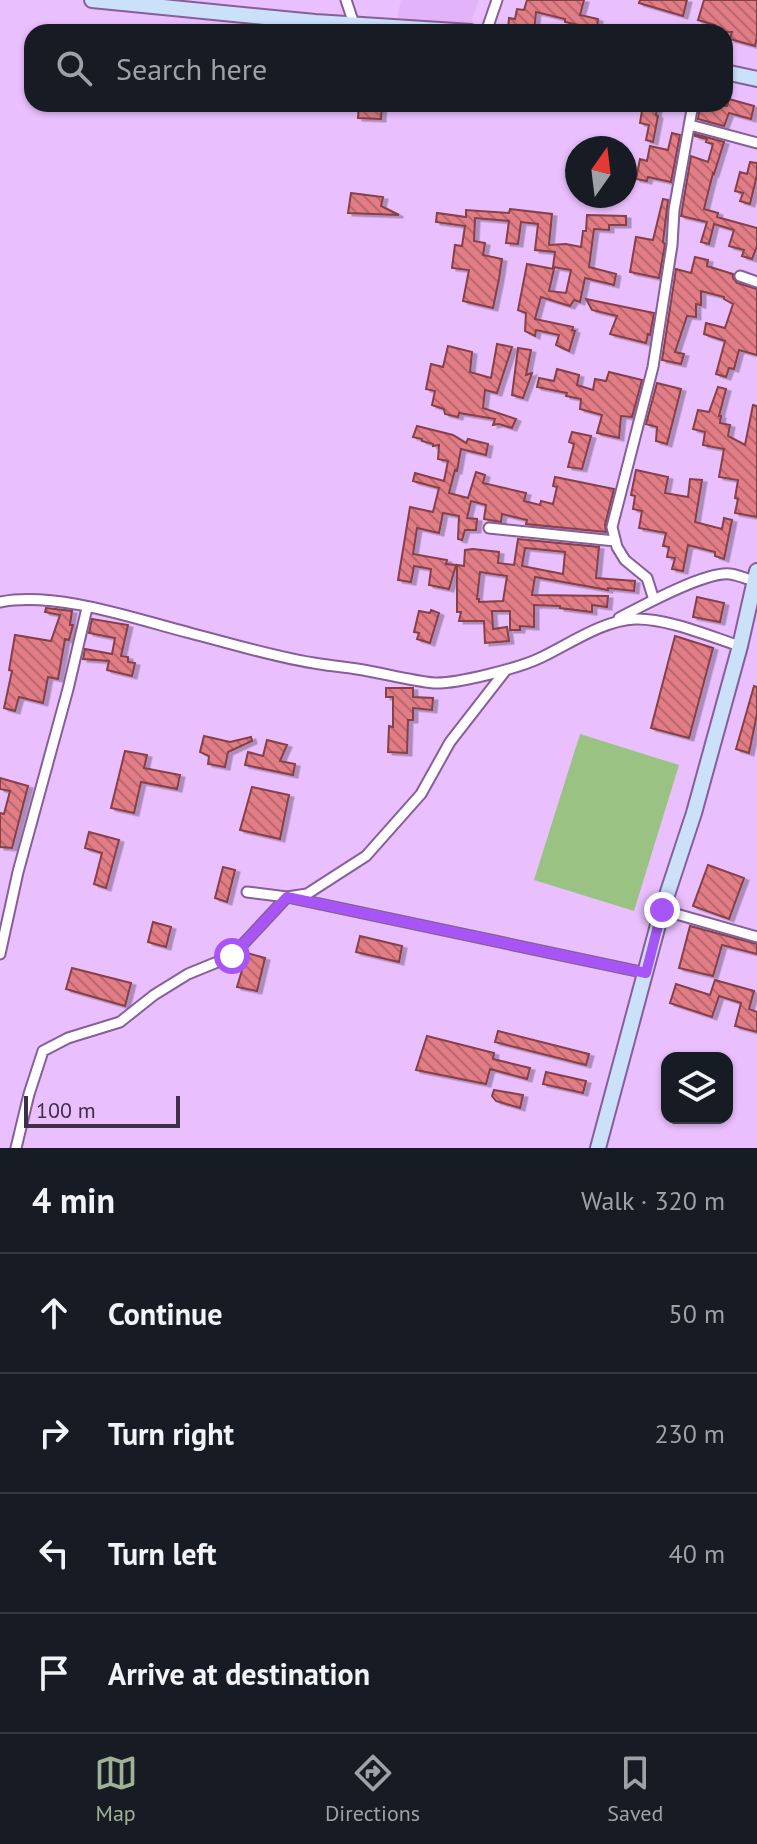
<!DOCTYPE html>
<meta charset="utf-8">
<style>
:root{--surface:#171b24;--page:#20242c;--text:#f1f3f6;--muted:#9ea1a6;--line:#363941;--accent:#9fb295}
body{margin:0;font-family:"PT Sans",sans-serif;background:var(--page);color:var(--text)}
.controls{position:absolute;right:24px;bottom:24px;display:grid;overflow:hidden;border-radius:16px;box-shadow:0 2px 6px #0004}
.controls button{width:72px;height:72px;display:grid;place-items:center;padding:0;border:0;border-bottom:2px solid var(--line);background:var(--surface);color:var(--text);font:40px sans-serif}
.compass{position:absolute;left:565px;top:136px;width:72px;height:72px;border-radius:50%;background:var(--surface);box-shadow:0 2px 6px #0004;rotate:14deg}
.scale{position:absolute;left:24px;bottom:20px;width:156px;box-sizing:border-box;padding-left:8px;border:4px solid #3f2e47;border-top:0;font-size:22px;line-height:28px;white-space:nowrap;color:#3f2e47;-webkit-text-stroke:6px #eabffe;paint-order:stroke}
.stop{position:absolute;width:24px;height:24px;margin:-18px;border:6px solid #a855f7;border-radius:50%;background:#fff}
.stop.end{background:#a855f7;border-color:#fff;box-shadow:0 2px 8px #0008}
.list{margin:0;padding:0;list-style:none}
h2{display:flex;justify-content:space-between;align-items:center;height:104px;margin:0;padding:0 32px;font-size:34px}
h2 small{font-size:26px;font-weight:400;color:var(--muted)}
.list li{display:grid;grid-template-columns:52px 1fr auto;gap:24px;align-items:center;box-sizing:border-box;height:120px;padding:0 32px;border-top:2px solid var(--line)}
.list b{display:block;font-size:30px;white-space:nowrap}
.list em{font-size:26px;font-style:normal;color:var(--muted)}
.icon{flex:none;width:44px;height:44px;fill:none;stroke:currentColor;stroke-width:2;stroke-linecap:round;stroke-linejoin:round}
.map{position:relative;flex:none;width:757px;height:1148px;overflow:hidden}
.search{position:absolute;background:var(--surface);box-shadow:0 2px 6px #0004;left:24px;right:24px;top:24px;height:88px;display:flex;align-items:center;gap:20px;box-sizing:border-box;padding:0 28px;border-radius:24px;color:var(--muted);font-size:30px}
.sheet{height:584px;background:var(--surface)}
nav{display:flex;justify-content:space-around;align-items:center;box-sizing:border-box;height:112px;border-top:2px solid var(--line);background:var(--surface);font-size:22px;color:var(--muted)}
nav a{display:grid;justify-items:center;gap:4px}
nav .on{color:var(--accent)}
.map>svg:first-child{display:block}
.built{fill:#e2b3f9}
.garden{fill:#9ac383}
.building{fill:url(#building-back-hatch);stroke:#863f47;stroke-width:2;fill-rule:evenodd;filter:url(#shadow)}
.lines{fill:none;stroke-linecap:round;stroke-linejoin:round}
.street-casing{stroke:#865f98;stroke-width:13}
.secondary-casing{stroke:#865f98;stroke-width:18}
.street{stroke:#fff;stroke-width:9}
.secondary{stroke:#cbe0f9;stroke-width:14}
.route{stroke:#a855f7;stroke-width:10}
</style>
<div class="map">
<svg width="757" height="1148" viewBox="0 0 757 1148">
<defs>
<pattern id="building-back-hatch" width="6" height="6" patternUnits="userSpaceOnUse" patternTransform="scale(2)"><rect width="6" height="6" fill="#e27d86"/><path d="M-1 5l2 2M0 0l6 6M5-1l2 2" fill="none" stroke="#b9676f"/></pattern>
<filter id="shadow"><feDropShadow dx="4.5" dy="2.5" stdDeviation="0" flood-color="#0004"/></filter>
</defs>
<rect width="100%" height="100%" fill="#eabffe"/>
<path class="built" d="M 401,0 L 479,0 L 472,19 L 475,29 L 396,23 Z"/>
<path class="garden" d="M 580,734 L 679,765 L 634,911 L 534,880 Z"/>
<path class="building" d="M 527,0 L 584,0 L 580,15 L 598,19 L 597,29 L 565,22 L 565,19 L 536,12 L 534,32 L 508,30 L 509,18 L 515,19 L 517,9 L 524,10 Z
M 640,0 L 687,0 L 683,16 L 639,3 Z
M 704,0 L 757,0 L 757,37 L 755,46 L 730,39 L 732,32 L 713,32 L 715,25 L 698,20 Z
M 729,99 L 754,106 L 751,119 L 729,113 L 724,126 L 698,119 L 700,104 L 727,106 Z
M 359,104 L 382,104 L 381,119 L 358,118 Z
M 643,104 L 658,104 L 656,115 L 658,116 L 653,142 L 646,140 L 649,125 L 640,123 Z
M 672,133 L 680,135 L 671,182 L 648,177 L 647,181 L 636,179 L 640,159 L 647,161 L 650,146 L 668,150 Z
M 695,134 L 724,142 L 714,174 L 713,173 L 704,209 L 718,213 L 717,217 L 757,228 L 757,246 L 752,259 L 742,256 L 744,250 L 729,246 L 734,230 L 714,224 L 709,244 L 701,242 L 707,222 L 681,216 L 691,156 L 708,162 L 713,144 L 706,142 L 707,139 L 695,136 Z
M 750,162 L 757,163 L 757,175 L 750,204 L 740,201 L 743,193 L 735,191 L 740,172 L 747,174 Z
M 351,193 L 383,197 L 381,206 L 399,215 L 348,213 Z
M 663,199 L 668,200 L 663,242 L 665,244 L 659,278 L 630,272 L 636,237 L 653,240 Z
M 510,209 L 552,214 L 549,245 L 566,244 L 581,247 L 583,231 L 586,231 L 587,215 L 626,216 L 626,225 L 609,225 L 609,230 L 594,229 L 589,267 L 616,274 L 614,285 L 585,278 L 580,302 L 574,300 L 570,306 L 541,297 L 535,319 L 573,327 L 572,330 L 575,331 L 569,351 L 556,345 L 559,335 L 536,330 L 535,336 L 525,331 L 526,313 L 518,310 L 527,264 L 554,269 L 549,291 L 566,293 L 571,270 L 553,267 L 555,252 L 535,250 L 538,224 L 521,222 L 518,244 L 506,243 L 509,221 L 475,218 L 474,241 L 485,243 L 483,255 L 502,259 L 499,279 L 493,308 L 463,301 L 469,270 L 452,268 L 455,245 L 462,246 L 465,226 L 436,222 L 437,213 L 466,217 L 466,210 L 509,213 Z
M 695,257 L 708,260 L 707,266 L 733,274 L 733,278 L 737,283 L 757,289 L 757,355 L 739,350 L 734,369 L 729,368 L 726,377 L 716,374 L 725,341 L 704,334 L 706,323 L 725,328 L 733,304 L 724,299 L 724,297 L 701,291 L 701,305 L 696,304 L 696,317 L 687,316 L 675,352 L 684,354 L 681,364 L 662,360 L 676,269 L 691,273 Z
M 586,299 L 654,313 L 650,335 L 648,334 L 646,343 L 610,334 L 617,316 L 592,310 Z
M 497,344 L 512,347 L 497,393 L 485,390 L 483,408 L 516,419 L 512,428 L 499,424 L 493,425 L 495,419 L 459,413 L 458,417 L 445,414 L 444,409 L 432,405 L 435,391 L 426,389 L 431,364 L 443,367 L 448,346 L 472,352 L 470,372 L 491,378 Z
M 518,348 L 531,350 L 526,375 L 532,373 L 523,398 L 512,395 Z
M 557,369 L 579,375 L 577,385 L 593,390 L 595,379 L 606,381 L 609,372 L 642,380 L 632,417 L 621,416 L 619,438 L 597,433 L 602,415 L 580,409 L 581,399 L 566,396 L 567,393 L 537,387 L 539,378 L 554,381 Z
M 657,383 L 681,389 L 667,444 L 656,441 L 657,427 L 646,424 Z
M 718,387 L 726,389 L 719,416 L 721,416 L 720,423 L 730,425 L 728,436 L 745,445 L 753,405 L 757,406 L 757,517 L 735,513 L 738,499 L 735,498 L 738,480 L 719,477 L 724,449 L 703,445 L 705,432 L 693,429 L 698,410 L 709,412 Z
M 417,426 L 453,435 L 466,443 L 468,439 L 488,444 L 486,455 L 461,449 L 457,471 L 455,470 L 449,493 L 468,498 L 476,472 L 485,475 L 483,483 L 526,493 L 524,501 L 540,505 L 541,501 L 553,504 L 557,487 L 553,486 L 555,477 L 614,489 L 605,525 L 606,532 L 526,524 L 527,520 L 502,514 L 501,522 L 484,519 L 486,505 L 471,501 L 467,518 L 477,519 L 476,530 L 465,530 L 462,540 L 458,539 L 459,516 L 443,513 L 439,533 L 417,528 L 413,554 L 447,560 L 446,564 L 456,565 L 449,589 L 429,585 L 431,569 L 414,566 L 411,582 L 398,580 L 410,507 L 433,512 L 439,488 L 413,481 L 415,473 L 444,481 L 448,461 L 438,459 L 439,445 L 433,446 L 433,444 L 422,441 L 422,439 L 413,437 Z
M 572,432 L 591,436 L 582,469 L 568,467 L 574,444 L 569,442 Z
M 636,470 L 668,477 L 665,493 L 688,497 L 690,479 L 702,480 L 695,522 L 722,529 L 724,518 L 732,520 L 724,559 L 715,556 L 715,552 L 688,545 L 683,571 L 672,569 L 675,558 L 667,557 L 669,547 L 663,546 L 666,533 L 639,528 L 642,511 L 633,509 L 635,496 L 631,495 Z
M 518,539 L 599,547 L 596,578 L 635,581 L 634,591 L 608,588 L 608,590 L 535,577 L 532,595 L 608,596 L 607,607 L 592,605 L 592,612 L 560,608 L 560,606 L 534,605 L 534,627 L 520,626 L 520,630 L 510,630 L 510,611 L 492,611 L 493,629 L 507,627 L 509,641 L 485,643 L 484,621 L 459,621 L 461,612 L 457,612 L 457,565 L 464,566 L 465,550 L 473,549 L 499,552 L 498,563 L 514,565 ZM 525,548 L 565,552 L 563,574 L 522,566 ZM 480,572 L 507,576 L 503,601 L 479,602 L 479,599 L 477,599 Z
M 697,597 L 724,603 L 720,622 L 693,617 Z
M 46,608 L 72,611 L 70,625 L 73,625 L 69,640 L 65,639 L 58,679 L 48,677 L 43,703 L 19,697 L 15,711 L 4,708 L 12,671 L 9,670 L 15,635 L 51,641 L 60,615 L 45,612 Z
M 431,610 L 439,613 L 430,643 L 417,639 L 419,633 L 414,632 L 419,611 L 430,613 Z
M 92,619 L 128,625 L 121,656 L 128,657 L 128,662 L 135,663 L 132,676 L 107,670 L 109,661 L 83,659 L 85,649 L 112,654 L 115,638 L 89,633 Z
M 675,636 L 713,648 L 689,738 L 651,728 Z
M 754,686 L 757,687 L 757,714 L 749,753 L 736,749 Z
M 386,688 L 413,688 L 413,697 L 433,698 L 432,710 L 413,708 L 413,720 L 408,720 L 407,753 L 388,752 L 389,726 L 393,727 L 393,697 L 386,697 Z
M 204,736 L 230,742 L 251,737 L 252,741 L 228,752 L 225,767 L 208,764 L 209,756 L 200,752 Z
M 267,740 L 287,745 L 280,761 L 295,764 L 293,775 L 245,765 L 248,752 L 263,756 Z
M 125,751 L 147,755 L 144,768 L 180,775 L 177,789 L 141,782 L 134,813 L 111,808 Z
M 0,778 L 28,786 L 12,848 L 0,847 L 0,813 L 4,814 L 10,791 L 0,789 Z
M 252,787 L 289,795 L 280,839 L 240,830 Z
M 89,832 L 119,840 L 106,888 L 94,884 L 102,853 L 85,848 Z
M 708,865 L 744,878 L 729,919 L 693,906 Z
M 223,867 L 235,870 L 227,902 L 215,898 Z
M 153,922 L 171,927 L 166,947 L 148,942 Z
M 690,926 L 757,944 L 757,954 L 722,945 L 713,976 L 679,968 Z
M 360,936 L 402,946 L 399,962 L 356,952 Z
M 247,953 L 265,958 L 257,991 L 237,987 Z
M 72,968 L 131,983 L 125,1006 L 66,989 Z
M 715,980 L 754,991 L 749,1009 L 757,1012 L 757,1032 L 735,1026 L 741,1003 L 719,996 L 712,1017 L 670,1003 L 676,984 L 710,995 Z
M 498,1031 L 589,1054 L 586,1065 L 495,1042 Z
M 427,1036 L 494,1053 L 493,1059 L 530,1068 L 527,1079 L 490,1069 L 486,1084 L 416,1070 Z
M 546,1072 L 586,1081 L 583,1093 L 543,1084 Z
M 494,1090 L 523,1095 L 520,1108 L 496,1101 L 492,1096 Z"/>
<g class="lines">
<g class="street-casing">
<path id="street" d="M 346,0 L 354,24
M 486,32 L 497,0
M 690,125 L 757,143
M 740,276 L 757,282
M 489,528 L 615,541
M 654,600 L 647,578 L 625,560 L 617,547 L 612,527 L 653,367 L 672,245 L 674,210 L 693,104
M 0,602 C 57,591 135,619 190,633 C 233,644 277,658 320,664 C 332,666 345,667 357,669 C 383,673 408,680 434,683 C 457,684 519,668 540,658 C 568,645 603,620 635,619 C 666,618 709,636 740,646
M 619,618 C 642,606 706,571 730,574 C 738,575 747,579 754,581
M 247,892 L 287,897 L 646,973
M 662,910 L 757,937
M 0,954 L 18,872 L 68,689 L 87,608
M 16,1148 L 29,1094 L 43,1051 L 68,1038 L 120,1022 L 154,995 L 188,974 L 232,956 L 287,897 L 307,894 L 366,856 L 421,794 L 450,742 L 506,670"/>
</g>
<g class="secondary-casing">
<path id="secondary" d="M 92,0 L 315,22 L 471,32
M 725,72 L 757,79
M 598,1148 L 662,910 L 694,813 L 740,646 L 757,571"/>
</g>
<use href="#street" class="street"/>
<use href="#secondary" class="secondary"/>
</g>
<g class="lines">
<path class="route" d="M 232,956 L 287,897 L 646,973 L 662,910"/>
</g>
</svg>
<div class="controls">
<button><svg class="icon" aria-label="layers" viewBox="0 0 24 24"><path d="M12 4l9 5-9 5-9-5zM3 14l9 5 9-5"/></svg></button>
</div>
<svg class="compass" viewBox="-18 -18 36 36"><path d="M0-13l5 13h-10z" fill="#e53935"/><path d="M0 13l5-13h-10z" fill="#9ea1a6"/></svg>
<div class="scale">100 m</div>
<div class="stop" style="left:232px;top:956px"></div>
<div class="stop end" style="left:662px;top:910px"></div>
<div class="search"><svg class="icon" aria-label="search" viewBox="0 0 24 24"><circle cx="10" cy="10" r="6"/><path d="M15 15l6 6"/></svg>Search here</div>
</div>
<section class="sheet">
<h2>4 min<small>Walk · 320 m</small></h2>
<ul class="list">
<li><svg class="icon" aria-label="ahead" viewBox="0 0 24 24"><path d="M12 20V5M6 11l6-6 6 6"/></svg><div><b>Continue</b></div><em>50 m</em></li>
<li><svg class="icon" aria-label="right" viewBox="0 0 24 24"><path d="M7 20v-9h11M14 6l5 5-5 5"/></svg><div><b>Turn right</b></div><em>230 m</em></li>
<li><svg class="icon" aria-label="left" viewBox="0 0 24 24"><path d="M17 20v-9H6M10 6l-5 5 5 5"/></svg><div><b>Turn left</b></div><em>40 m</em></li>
<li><svg class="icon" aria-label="arrive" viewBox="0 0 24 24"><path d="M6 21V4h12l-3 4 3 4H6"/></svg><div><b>Arrive at destination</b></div></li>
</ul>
</section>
<nav>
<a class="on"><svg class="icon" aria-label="map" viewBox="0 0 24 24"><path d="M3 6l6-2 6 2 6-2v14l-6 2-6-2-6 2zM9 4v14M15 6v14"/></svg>Map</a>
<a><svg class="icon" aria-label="directions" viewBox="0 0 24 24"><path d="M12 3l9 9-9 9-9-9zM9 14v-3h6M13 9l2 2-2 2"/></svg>Directions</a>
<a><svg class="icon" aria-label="saved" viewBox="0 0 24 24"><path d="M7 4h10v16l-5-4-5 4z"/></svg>Saved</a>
</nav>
